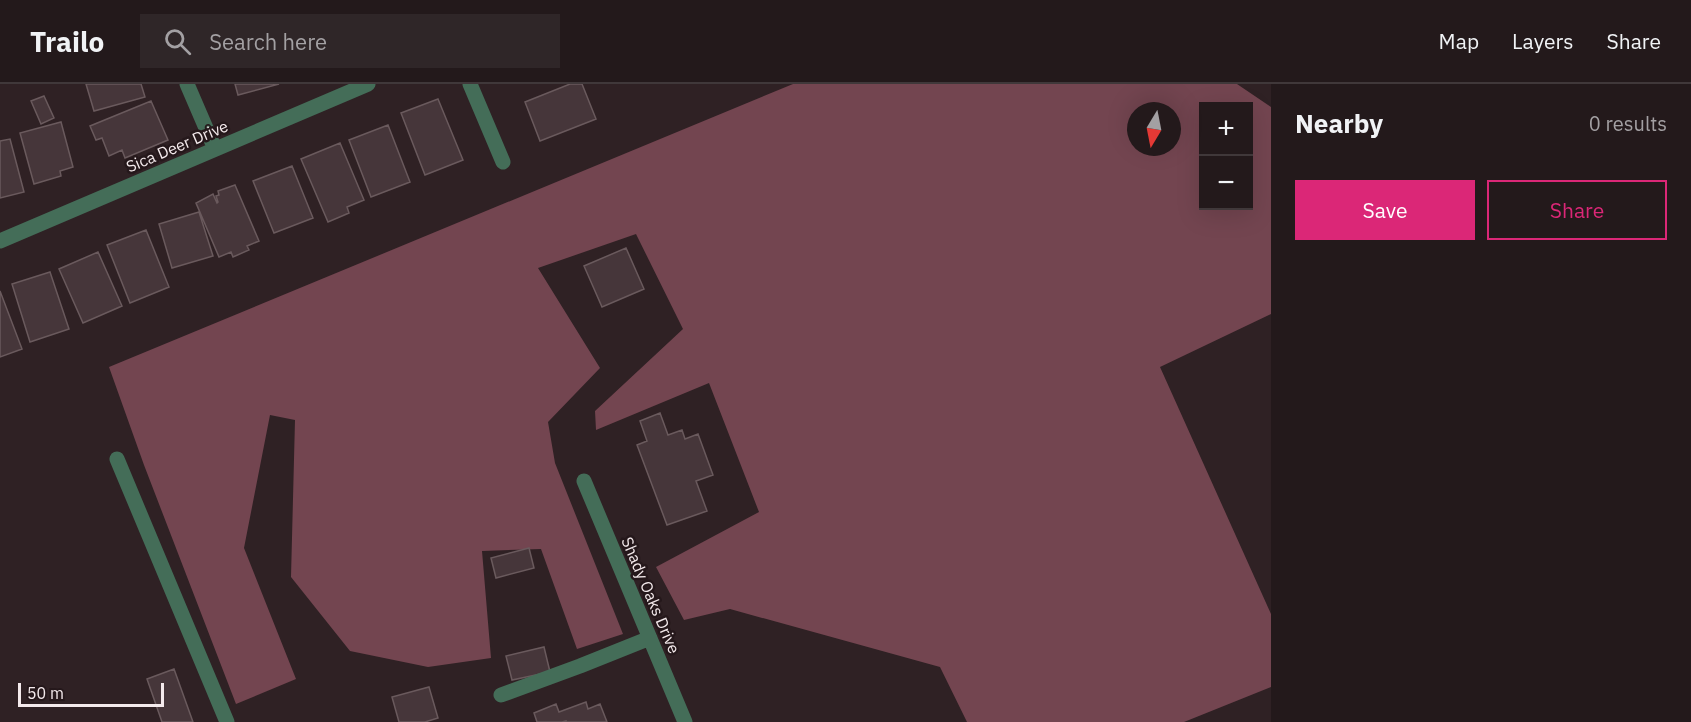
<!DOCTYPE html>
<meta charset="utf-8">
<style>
:root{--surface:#23191b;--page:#2f2628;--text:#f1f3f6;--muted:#a3a0a3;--line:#40383a;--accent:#db2777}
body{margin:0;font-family:"IBM Plex Sans",sans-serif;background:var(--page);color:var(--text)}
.controls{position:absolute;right:18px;top:18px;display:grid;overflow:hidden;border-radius:0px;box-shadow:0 6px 24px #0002}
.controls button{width:54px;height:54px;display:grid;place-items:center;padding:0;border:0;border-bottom:2px solid var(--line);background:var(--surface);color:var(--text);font:30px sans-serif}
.compass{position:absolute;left:1127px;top:18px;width:54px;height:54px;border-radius:50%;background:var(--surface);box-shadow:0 6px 24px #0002;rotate:190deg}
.scale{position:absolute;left:18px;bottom:15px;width:146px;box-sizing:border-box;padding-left:6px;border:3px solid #f4eaec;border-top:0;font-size:16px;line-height:21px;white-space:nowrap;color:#f4eaec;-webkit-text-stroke:4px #25181b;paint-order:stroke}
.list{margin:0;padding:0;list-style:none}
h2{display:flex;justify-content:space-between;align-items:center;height:78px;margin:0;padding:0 24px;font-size:26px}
h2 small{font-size:20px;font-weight:400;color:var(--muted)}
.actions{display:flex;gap:12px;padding:18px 24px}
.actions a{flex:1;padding:14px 0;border:2px solid var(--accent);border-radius:0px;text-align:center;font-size:21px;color:var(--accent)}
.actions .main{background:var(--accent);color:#fff}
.icon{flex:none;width:33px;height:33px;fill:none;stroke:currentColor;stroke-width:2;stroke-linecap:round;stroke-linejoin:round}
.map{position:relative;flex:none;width:1271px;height:638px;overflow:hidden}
header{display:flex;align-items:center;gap:36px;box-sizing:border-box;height:84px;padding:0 30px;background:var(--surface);border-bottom:2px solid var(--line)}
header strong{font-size:28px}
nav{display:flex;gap:33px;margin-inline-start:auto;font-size:21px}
.search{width:420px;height:54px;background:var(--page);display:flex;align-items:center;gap:15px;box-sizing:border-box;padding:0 21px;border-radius:0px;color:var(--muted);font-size:22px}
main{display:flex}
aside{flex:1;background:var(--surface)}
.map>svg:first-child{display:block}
.forest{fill:#734550;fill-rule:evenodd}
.building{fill:#46363a;stroke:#6a5a5d;stroke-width:1.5}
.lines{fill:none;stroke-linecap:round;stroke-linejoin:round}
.minor{stroke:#446d58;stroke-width:15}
.labels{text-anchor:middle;stroke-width:5;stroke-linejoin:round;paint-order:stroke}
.street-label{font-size:16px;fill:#f4eaec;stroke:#25181b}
</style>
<header>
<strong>Trailo</strong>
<div class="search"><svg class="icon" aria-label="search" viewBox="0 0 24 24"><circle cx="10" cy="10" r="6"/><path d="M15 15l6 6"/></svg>Search here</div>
<nav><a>Map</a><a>Layers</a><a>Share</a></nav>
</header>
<main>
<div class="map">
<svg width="1271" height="638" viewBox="0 0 1271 638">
<rect width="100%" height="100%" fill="#2f2124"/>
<path class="forest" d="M 793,0 L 1237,0 L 1271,23 L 1271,230 L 1160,283 L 1271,530 L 1271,603 L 1184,638 L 967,638 L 940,583 L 730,525 L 684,536 L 656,483 L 759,428 L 709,299 L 596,346 L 595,327 L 683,245 L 636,150 L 538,184 L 600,284 L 548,338 L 555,379 L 623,550 L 577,565 L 541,465 L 482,467 L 491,574 L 428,583 L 350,567 L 291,493 L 295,336 L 270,331 L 244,464 L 296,595 L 236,620 L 144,381 L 109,283 ZM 1204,22 L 1248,22 L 1248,122 L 1204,122 ZM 1136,27 L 1172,27 L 1172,63 L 1136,63 Z"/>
<path class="building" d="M 86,0 L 141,0 L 145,13 L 94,27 Z
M 235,0 L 279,0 L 238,11 Z
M 570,0 L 582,0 L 596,35 L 540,57 L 525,18 Z
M 44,12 L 54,34 L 41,40 L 31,17 Z
M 438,15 L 463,76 L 425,91 L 401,29 Z
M 151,17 L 168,56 L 125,74 L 122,66 L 109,72 L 102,54 L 96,56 L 90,42 Z
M 61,38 L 73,83 L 60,87 L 61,92 L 34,100 L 20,49 Z
M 388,41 L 410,98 L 371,113 L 349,56 Z
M 10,55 L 24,108 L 0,114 L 0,57 Z
M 340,59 L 364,116 L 347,123 L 349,129 L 328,138 L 301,75 Z
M 292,82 L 313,134 L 274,149 L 253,97 Z
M 235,101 L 259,157 L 247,162 L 249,166 L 233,173 L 231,168 L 219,173 L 196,119 L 213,110 L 217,119 L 218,118 L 216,112 L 219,111 L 218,107 Z
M 199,128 L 213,172 L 172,184 L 159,140 Z
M 146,146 L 169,203 L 130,219 L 107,161 Z
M 626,164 L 644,205 L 602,223 L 584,182 Z
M 98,168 L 122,222 L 83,239 L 59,185 Z
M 50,188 L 69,245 L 30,258 L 12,200 Z
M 0,207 L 22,265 L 0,273 Z
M 660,329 L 668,351 L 682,346 L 685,355 L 698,350 L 713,391 L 696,397 L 707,427 L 667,441 L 637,361 L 647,357 L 640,337 Z
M 529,464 L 534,484 L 496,494 L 491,474 Z
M 544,563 L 550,588 L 512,596 L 506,572 Z
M 174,585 L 193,638 L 162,638 L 147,595 Z
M 429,603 L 438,634 L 425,638 L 399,638 L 392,613 Z
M 586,618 L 588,625 L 600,620 L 607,638 L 566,638 L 566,637 L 562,638 L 537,638 L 534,629 L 556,620 L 559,628 Z"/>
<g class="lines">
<path class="minor" d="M 187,0 L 215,65
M 470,0 L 503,78
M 0,157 L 368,0
M 117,375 L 227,638
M 584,397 L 685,638
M 501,611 L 580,582 L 650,554"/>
</g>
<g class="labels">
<g class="street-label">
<text transform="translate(177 62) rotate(-23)" y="6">Sica Deer Drive</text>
<text transform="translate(651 511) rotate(67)" y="6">Shady Oaks Drive</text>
</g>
</g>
</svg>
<div class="controls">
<button>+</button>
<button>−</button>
</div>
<svg class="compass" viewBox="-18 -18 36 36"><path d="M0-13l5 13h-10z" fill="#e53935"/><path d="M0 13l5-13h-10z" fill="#a3a0a3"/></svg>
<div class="scale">50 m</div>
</div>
<aside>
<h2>Nearby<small>0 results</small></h2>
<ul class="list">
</ul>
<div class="actions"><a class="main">Save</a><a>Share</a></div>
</aside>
</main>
